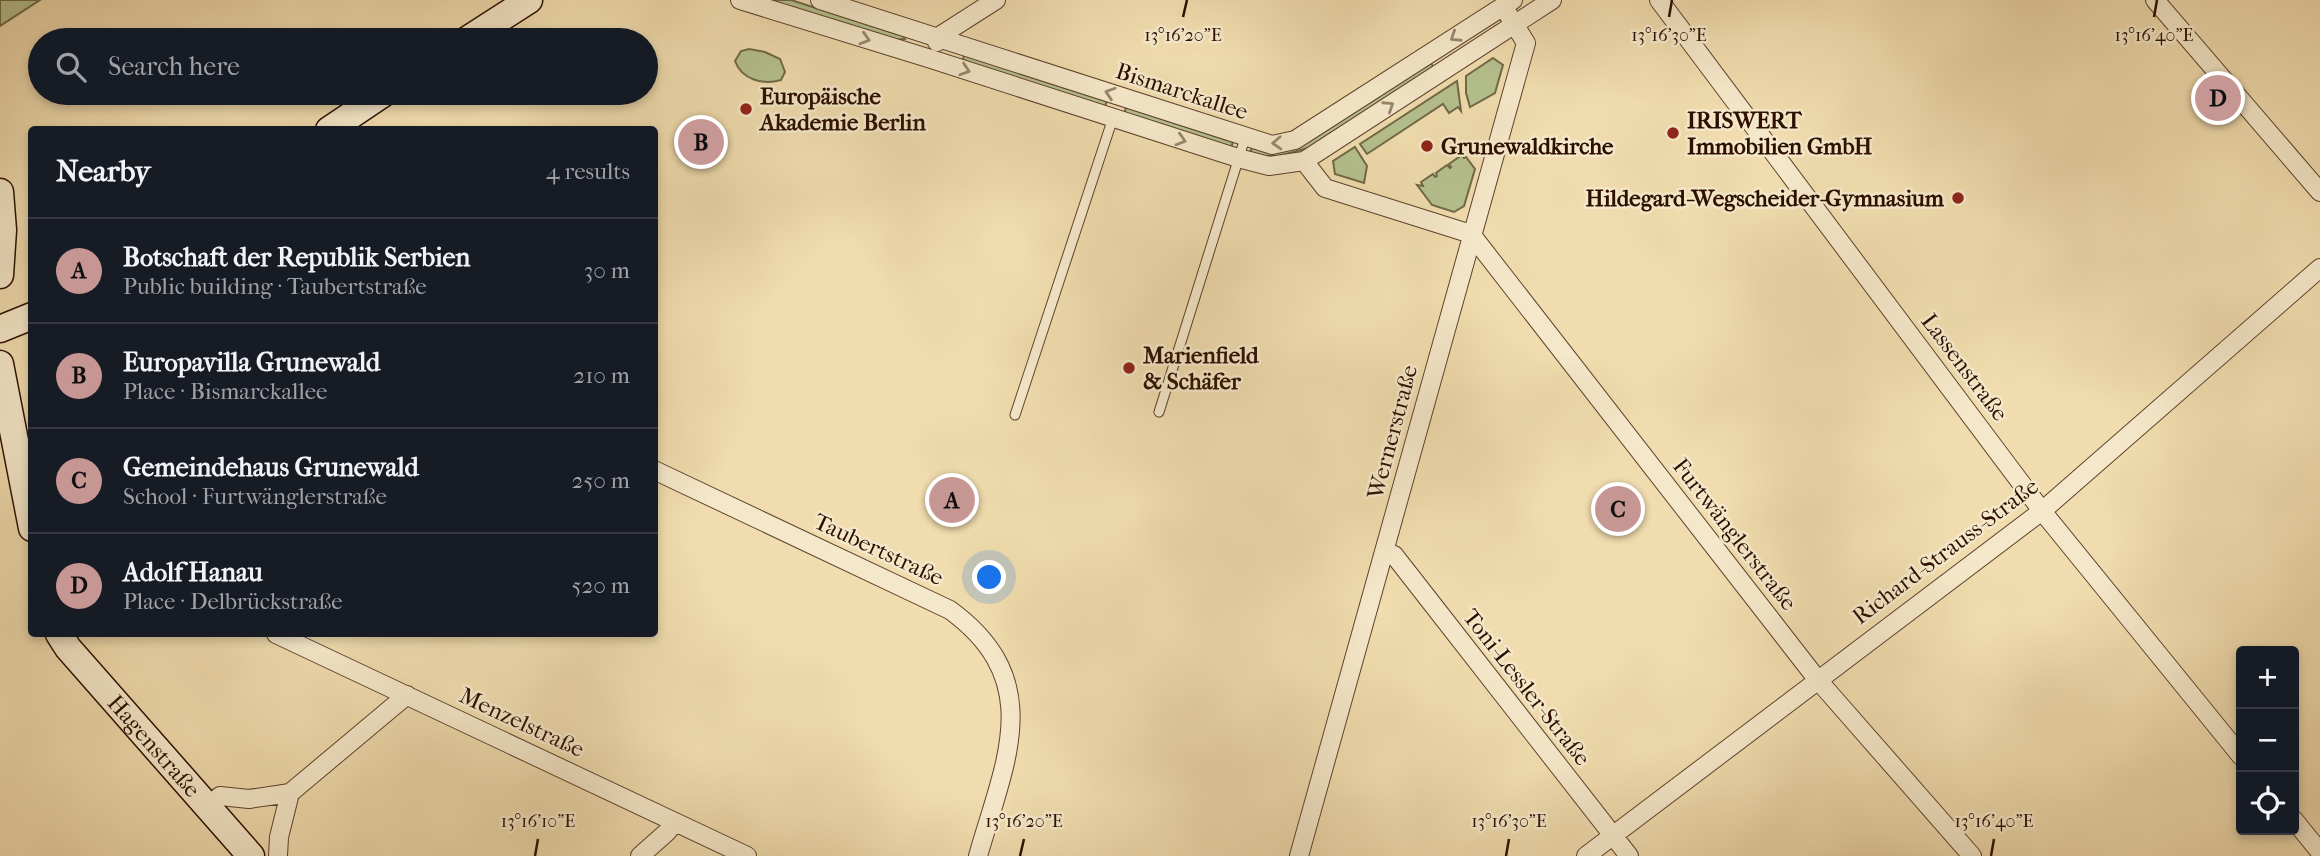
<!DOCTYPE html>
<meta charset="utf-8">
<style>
:root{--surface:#171b24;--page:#20242c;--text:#f1f3f6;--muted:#9ea1a6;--line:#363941;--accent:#c59692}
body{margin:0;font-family:"IM FELL French Canon",serif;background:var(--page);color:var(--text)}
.controls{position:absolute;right:21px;bottom:21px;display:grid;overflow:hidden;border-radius:7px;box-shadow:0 4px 10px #0003}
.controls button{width:63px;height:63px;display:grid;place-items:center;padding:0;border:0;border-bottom:2px solid var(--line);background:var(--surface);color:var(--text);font:35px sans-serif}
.you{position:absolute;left:990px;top:578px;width:24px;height:24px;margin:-18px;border:5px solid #fff;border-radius:50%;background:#1a73e8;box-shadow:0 0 0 10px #1a73e833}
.badge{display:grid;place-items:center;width:46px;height:46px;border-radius:50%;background:var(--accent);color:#111;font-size:23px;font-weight:700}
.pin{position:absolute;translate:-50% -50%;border:4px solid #fff;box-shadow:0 2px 7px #0006}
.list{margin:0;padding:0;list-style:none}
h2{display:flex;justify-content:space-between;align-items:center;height:91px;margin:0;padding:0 28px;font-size:30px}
h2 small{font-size:23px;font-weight:400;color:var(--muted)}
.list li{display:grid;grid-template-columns:46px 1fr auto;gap:21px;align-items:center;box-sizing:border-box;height:105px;padding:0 28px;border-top:2px solid var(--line)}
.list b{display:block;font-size:26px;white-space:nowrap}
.list p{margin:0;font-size:23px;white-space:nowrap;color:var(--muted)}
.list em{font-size:23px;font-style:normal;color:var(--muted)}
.icon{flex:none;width:38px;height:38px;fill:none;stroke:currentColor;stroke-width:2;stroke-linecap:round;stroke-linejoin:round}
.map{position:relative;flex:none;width:2320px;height:856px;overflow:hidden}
.search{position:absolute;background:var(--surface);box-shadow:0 4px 10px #0003;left:28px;top:28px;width:630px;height:77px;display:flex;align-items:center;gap:18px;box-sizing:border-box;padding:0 24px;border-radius:38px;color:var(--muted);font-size:26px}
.panel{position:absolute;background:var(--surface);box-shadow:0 4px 10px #0003;left:28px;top:126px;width:630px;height:511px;border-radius:7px}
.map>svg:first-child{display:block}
.green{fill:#b5c18e;stroke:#716847;stroke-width:2}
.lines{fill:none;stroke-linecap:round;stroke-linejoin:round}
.lane-casing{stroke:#5e422c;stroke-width:11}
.street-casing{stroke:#5e422c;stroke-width:20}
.secondary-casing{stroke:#2d0f00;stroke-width:29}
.lane{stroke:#f5e8ca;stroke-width:9}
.street{stroke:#f5e8ca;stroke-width:18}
.secondary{stroke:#f5e8ca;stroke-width:26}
.oneway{stroke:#9b866f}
.ticks{fill:none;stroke:#2d0f00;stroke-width:2.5}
.poi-dot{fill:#8f2418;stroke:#f5e8ca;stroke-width:2.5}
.labels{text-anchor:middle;stroke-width:5;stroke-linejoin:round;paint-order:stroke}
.street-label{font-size:23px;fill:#2d0f00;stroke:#f5e8ca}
.poi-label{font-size:23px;font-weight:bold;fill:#2d0f00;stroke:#f5e8ca;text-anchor:start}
.ticks-label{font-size:18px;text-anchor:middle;fill:#2d0f00;stroke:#f5e8ca;stroke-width:5;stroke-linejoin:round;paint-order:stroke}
</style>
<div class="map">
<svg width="2320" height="856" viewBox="0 0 2320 856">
<rect width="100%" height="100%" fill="#f0dcae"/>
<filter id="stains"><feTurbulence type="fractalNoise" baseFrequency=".00286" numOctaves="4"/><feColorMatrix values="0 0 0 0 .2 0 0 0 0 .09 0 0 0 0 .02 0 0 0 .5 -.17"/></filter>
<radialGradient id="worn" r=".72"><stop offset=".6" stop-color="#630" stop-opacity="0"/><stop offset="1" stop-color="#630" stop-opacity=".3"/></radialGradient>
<path class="green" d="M 0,0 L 40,0 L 0,26 Z
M 763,0 L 791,0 L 903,36 L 905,39 L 892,40 Z
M 749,49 L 765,52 L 780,59 L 785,72 L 781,80 C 763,85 742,80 735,61 L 741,51 Z
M 964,55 L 1107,101 L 1104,109 L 962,63 Z
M 1493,58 L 1503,65 L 1495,93 L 1470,107 L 1466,93 L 1466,76 Z
M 1430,62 L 1435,69 L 1308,148 L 1279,156 L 1252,156 L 1249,154 L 1252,148 L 1276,152 L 1292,149 Z
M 1457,81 L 1461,111 L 1458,107 L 1449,113 L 1443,104 L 1367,154 L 1360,144 Z
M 1126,107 L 1233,142 L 1231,148 L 1124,115 Z
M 1355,147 L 1367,166 L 1364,183 L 1335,174 L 1333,161 Z
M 1462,155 L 1464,158 L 1466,157 L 1475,169 L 1464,206 L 1454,212 L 1432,205 L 1417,185 L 1423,186 L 1421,182 L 1433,174 L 1435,177 L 1437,176 L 1436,173 L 1447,165 L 1450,168 L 1451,167 L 1449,164 Z"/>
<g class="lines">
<g class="lane-casing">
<path id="lane" d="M 1159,412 L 1245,138
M 1015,415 L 1113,118"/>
</g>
<g class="street-casing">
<path id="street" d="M 740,0 L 931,59 L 1238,158 L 1269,166 L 1304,161 L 1552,0
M 820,0 L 1272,145 L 1295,140 L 1513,0
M 1659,0 L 2042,511 L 2241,756
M 2155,0 L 2320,192
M 937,42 L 938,37 L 996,0
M 1304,161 L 1325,188 L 1471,234
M 1471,234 L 1817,679 L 1972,856
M 654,470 L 950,610 C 1047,681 1005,761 978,856
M 1385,552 L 1394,555 L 1629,856
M 276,634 L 747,856
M 207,807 L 220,796 L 249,799 L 290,793 L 407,695
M 2294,820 L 2320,852
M 278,856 L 279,837 L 290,793
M 640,856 L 667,832 L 675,822
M 1299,856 L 1526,43 L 1503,6
M 1586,856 L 2042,511 L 2320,268"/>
</g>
<g class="secondary-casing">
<g id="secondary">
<path d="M 467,40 L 529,0"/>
<path d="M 329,130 L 384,93"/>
<path d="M 0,192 L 3,230 L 0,275"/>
<path d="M 0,329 L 32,316"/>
<path d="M 0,364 L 32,528"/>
<path id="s1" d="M 59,634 L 68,648 L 251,856"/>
</g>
</g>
<use href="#lane" class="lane"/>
<use href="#street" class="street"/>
<use href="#secondary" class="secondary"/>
</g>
<defs><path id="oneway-chevron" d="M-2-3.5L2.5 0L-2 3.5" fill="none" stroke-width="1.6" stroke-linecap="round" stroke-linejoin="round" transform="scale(1.75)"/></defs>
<g class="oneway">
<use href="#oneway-chevron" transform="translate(1455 37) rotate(147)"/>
<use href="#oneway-chevron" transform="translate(865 39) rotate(17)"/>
<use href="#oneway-chevron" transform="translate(965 70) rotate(18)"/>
<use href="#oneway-chevron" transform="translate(1110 93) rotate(-162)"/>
<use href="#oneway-chevron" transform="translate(1389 106) rotate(-33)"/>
<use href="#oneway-chevron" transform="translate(1181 140) rotate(17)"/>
<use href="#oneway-chevron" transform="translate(1277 143) rotate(177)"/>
</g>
<path class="ticks" d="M 1183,17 L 1187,0M 1669,17 L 1672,0M 2154,17 L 2157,0M 535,856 L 538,839M 1020,856 L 1024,839M 1506,856 L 1509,839M 1991,856 L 1994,839"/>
<g class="poi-dot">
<circle cx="746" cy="109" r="7"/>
<circle cx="1673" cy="133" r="7"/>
<circle cx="1427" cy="146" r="7"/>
<circle cx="1958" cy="198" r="7"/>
<circle cx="1129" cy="368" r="7"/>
</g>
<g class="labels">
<g class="street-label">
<text transform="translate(1182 91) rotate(18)" y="8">Bismarckallee</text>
<text transform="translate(1965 367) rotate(53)" y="8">Lassenstraße</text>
<text transform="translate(1392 432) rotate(-75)" y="8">Wernerstraße</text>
<text transform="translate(1735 534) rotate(52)" y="8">Furtwänglerstraße</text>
<text transform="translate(879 549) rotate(25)" y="8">Taubertstraße</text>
<text transform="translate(1945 551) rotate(-37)" y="8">Richard-Strauss-Straße</text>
<text transform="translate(1527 687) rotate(52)" y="8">Toni-Lessler-Straße</text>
<text transform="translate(522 722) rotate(25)" y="8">Menzelstraße</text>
<text dy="8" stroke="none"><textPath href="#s1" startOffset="147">Hagenstraße</textPath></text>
</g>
<g class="poi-label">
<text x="760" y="104">Europäische<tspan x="760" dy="26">Akademie Berlin</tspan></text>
<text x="1687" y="128">IRISWERT<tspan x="1687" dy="26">Immobilien GmbH</tspan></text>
<text x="1441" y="154">Grunewaldkirche</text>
<text x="1944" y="206" text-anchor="end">Hildegard-Wegscheider-Gymnasium</text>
<text x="1143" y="363">Marienfield<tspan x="1143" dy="26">&amp; Schäfer</tspan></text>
</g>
</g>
<g class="ticks-label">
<text x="1183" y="41">13°16'20"E</text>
<text x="1669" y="41">13°16'30"E</text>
<text x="2154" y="41">13°16'40"E</text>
<text x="538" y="827">13°16'10"E</text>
<text x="1024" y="827">13°16'20"E</text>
<text x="1509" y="827">13°16'30"E</text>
<text x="1994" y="827">13°16'40"E</text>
</g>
<rect width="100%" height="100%" filter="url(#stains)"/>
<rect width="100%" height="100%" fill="url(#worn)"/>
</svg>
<div class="controls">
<button>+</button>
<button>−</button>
<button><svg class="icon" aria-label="locate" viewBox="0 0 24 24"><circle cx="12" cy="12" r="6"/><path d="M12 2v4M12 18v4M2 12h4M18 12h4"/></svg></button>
</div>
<div class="you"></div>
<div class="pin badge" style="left:952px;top:500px">A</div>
<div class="pin badge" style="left:701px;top:142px">B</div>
<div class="pin badge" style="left:1618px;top:509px">C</div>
<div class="pin badge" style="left:2218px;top:98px">D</div>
<div class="search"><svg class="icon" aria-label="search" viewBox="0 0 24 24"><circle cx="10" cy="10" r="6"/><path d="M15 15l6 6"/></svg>Search here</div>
<section class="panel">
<h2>Nearby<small>4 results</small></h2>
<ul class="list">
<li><span class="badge">A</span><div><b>Botschaft der Republik Serbien</b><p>Public building · Taubertstraße</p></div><em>30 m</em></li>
<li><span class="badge">B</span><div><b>Europavilla Grunewald</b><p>Place · Bismarckallee</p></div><em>210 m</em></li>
<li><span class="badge">C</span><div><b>Gemeindehaus Grunewald</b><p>School · Furtwänglerstraße</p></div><em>250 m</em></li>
<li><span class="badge">D</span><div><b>Adolf Hanau</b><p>Place · Delbrückstraße</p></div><em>520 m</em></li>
</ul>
</section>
</div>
